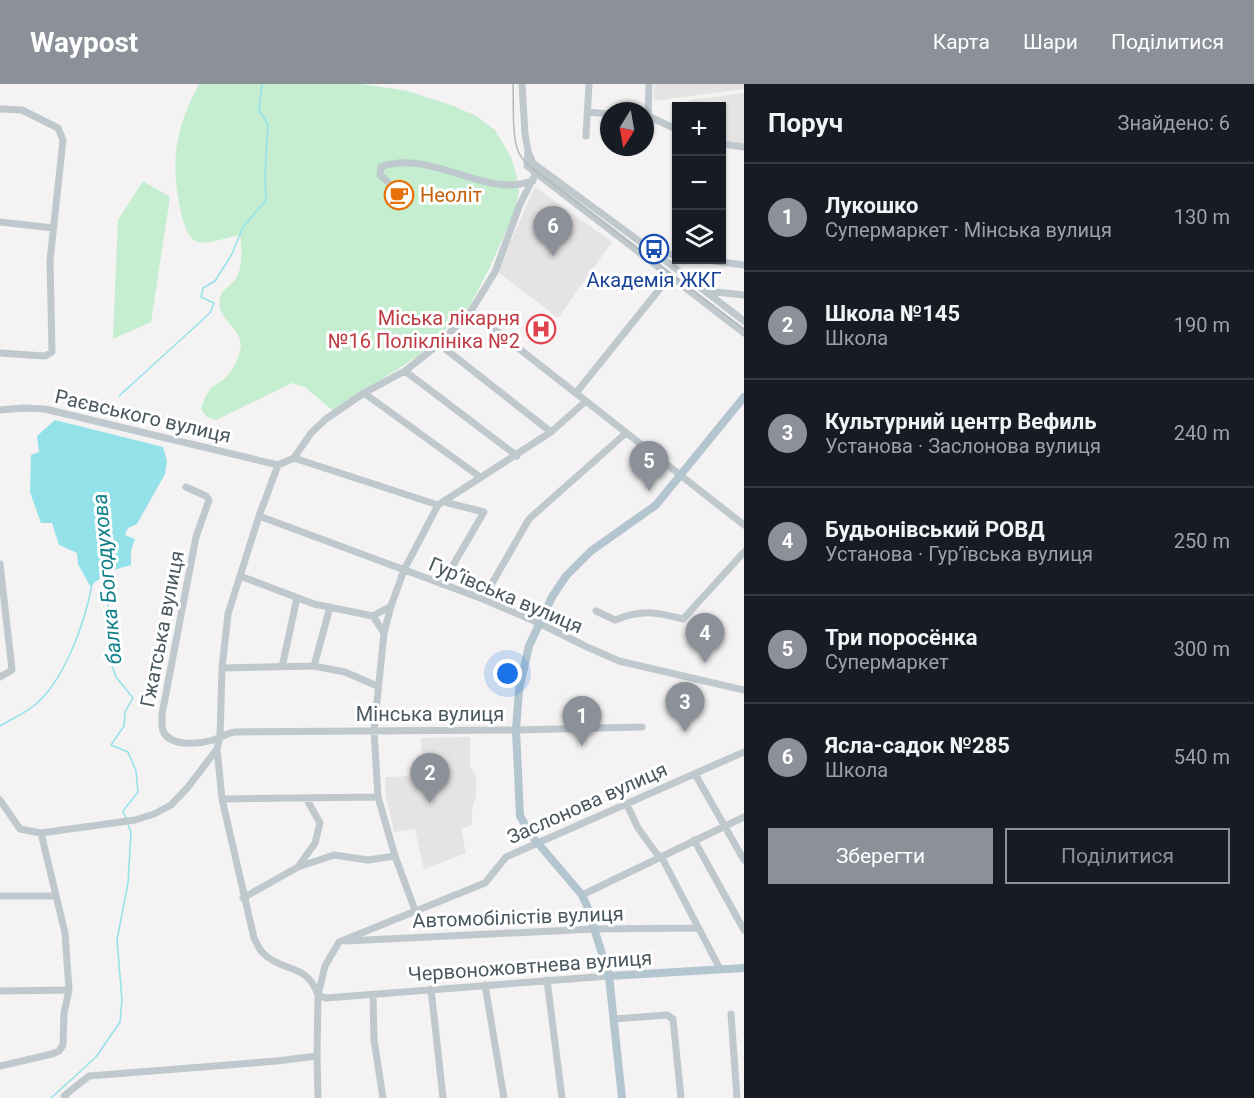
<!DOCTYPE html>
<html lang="uk">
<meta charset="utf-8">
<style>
:root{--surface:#171b24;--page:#242831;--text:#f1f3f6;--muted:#9ea1a6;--line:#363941;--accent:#8c9099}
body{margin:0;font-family:Roboto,sans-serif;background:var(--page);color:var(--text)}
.controls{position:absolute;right:18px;top:18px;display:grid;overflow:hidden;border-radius:0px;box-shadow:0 2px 4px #0004}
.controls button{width:54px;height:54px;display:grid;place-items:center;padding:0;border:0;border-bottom:2px solid var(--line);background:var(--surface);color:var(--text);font:30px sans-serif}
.compass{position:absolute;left:600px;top:18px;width:54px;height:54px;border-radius:50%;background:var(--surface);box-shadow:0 2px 4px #0004;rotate:191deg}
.you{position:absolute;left:508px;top:590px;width:21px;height:21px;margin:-15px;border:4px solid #fff;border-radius:50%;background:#1a73e8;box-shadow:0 0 0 9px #1a73e833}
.badge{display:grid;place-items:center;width:39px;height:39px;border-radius:50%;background:var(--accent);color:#fff;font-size:20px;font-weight:700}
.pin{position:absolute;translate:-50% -50px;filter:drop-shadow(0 2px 3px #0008)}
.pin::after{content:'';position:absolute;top:32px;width:21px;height:18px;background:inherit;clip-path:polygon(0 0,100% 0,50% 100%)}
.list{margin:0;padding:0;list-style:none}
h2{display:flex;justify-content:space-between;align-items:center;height:78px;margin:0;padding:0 24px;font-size:26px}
h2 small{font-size:20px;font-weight:400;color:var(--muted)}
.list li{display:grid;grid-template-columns:39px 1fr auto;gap:18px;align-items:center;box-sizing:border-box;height:108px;padding:0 24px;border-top:2px solid var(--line)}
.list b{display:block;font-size:22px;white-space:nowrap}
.list p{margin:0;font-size:20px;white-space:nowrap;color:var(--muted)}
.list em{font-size:20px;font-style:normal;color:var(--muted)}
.actions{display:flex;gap:12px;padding:18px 24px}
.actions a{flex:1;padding:14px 0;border:2px solid var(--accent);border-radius:0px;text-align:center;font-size:21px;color:var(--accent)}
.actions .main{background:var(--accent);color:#fff}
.icon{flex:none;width:33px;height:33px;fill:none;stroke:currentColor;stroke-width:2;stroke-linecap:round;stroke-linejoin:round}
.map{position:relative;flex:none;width:744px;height:1014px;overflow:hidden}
header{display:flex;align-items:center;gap:36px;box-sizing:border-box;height:84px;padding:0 30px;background:var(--accent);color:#fff}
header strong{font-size:28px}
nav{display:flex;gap:33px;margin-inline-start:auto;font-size:21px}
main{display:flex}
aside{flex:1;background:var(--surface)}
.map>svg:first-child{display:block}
.education{fill:#e5e3e4}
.green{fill:#c4eecf}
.water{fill:#93e2e9}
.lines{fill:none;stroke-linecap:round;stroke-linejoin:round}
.stream{stroke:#93e2e9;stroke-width:1.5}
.minor{stroke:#bec8cd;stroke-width:7}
.major{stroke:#b3c5cf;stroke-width:8}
.tram{stroke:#b4b8bc;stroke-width:1.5}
.labels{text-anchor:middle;stroke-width:6;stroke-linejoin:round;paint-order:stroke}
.food-label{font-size:20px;fill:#c56008;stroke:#fff;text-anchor:start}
.transit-label{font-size:20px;fill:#164399;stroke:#fff}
.health-label{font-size:20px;fill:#be3a42;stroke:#fff;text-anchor:end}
.street-label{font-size:20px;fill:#4a585f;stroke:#fff}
.water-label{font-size:21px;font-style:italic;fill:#13818b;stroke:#fff}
</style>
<header>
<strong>Waypost</strong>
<nav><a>Карта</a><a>Шари</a><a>Поділитися</a></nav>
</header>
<main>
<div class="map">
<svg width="744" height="1014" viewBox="0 0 744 1014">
<rect width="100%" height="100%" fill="#f4f2f2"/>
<path class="education" d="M 654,0 L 744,0 L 744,5 L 654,17 Z
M 744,9 L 744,61 L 722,58 L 722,22 L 690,22 L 689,16 Z
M 535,103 L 612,158 L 558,234 L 497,187 Z
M 470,653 L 470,681 L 476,692 L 476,712 L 472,725 L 472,741 L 461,745 L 466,769 L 424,785 L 415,745 L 394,748 L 386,713 L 385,693 L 410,692 L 411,684 L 422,683 L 421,654 Z"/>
<path class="green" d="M 199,0 L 362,0 L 407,7 L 451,21 L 476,32 L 495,46 L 511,73 L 517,94 L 519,108 L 514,129 L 489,185 L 469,223 L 418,272 L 333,327 L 305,303 L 292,299 L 216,336 C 208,334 204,331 201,324 C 204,317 207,308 212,303 C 216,300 221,298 224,295 C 232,288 237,278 240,267 C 246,244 215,237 220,214 C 222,206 226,205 231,200 C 244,190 242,165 240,151 C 229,153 204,162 195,157 C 186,151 182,134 180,124 C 170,76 176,43 199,0 Z
M 143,97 L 170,113 L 151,238 L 113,255 L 118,136 Z"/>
<path class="water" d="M 55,336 L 163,363 L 167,377 L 165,390 L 137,440 L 128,444 L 125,451 L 135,455 L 131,467 L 131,481 L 110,487 L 90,502 L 78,480 L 77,469 L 59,461 L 52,439 L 41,439 L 30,408 L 31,371 L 39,368 L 37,352 Z"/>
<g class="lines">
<path class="stream" d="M 119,312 L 210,229 L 214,219 L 201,213 L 203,204 L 215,197 L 232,170 L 243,143 L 266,116 L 265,92 L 268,40 L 259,26 L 262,0
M 107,488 L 109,573 L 116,593 L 133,614 L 125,628 L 124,642 L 111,661 L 128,668 L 136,687 L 138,708 L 123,727 L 126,734
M 0,642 C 11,635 26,629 36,620 C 65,595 85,538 92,501
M 51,1014 L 96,973 L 120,938 L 122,916 L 117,856 L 128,799 L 131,748 L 128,741"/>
<path class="minor" d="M 522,0 L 525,50 L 528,67 L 527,82 L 744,249
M 649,0 L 648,32 L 676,45
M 0,25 L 22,26 L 58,44 L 63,56 L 50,177 L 52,268 L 45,272 L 0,269
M 588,28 L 609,30
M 586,52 L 589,0
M 722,60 L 744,63
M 529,70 L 533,79 L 654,168 L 744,237
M 388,98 L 380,91 L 381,83 C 421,67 470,101 510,101 C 518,101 525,99 533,97
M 0,138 L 53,144
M 655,168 L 676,171
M 708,176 L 744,181
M 706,207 L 744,211
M 471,227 L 744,441
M 439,260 L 551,348
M 405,287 L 517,372
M 364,309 L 480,393
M 576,309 L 670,192
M 0,326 L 23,324 L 45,325 L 278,381
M 294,374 L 438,421
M 278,381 L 259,432 L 228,530 L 222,584 L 220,653 L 217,665 L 222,715 L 254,854 C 257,859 259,866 264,870 C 284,889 307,879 318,911
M 278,381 L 294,374 L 311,349 L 326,335 L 364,309 L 405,287 L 439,260 L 471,227 L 495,188 L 520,120 L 536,89
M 186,403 L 206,412 L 209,416 L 196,453 L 162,630 C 162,636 161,644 164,649 C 173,663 200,660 213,656 C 221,654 226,649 235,648 L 516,646 L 642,643
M 259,432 L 483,515 L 539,539 L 585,562 L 619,577 L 744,606
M 0,480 L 12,586 L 0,593
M 240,492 L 314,520 L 373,532 L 391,522
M 442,500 L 484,428 L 448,419 L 446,416
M 483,515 L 529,435 L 626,349
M 596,527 L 615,536 C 641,525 656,528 683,535 L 744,468
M 373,532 L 384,549
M 314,582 L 330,523
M 282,583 L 297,514
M 222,584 L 314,582 L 345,588 L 377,602
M 695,690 L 744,776
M 222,715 L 378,713
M 0,716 L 20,745 L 41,749 L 135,736 L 154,730 L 171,721 L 188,703 L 217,665
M 626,719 L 638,744 L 659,773
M 694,756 L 744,846
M 661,772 L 720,885
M 298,783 L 315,759 L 320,739 L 306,714
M 582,811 L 744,733
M 0,812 L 55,812
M 243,814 L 298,783 L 334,771 L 368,776 L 395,772
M 415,826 L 395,772 L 378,713 L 374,647 L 384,549 L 391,522 L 404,486 L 438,421 L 551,348 L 586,317
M 346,857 L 594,845 L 697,844
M 547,896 L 562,1014
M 485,901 L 504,1014
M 431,905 L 443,1014
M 0,907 L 69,906
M 373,910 L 374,956 L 383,1014
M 318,911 L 326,914 L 609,892
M 731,930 L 737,1014
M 614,935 L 667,931 L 673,935 L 681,1014
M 0,982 L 52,970 L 59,967 L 63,961 L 64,929 L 69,906 L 65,849 L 41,749
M 65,1014 L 64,1012 L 89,992 L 277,977 L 317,972
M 318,1014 L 317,972 L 318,911 L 325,882 L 339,858 L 485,799 L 506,773 L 744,668"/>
<path class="major" d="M 609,892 L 744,884
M 622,1014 L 609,892 L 587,822 L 582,811 L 531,751 L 520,732 L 516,646 L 519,606 L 529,562 L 552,513 L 566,492 L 591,467 L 656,421 L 744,313"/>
<path class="tram" d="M 513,0 C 514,18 511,56 520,71 C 525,80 534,85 541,91 L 744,245"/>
</g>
<defs>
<g id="cafe-ring" transform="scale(1.5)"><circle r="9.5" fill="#fff" stroke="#e8710a" stroke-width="1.5"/><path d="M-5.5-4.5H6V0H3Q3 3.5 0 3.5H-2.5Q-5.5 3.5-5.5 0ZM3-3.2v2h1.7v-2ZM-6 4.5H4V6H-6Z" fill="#e8710a"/></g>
<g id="bus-ring" transform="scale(1.5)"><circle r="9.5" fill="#fff" stroke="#1a4fb4" stroke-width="1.5"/><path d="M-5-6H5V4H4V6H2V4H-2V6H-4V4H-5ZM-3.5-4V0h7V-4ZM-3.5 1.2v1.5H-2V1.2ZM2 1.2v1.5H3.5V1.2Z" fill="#1a4fb4"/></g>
<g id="hospital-ring" transform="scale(1.5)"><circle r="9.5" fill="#fff" stroke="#e0444e" stroke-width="1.5"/><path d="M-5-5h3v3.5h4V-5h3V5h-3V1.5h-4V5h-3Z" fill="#e0444e"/></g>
</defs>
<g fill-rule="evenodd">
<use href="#cafe-ring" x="399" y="111"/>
<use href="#bus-ring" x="654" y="165"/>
<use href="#hospital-ring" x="541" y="245"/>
</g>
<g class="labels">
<g class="food-label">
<text x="420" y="118">Неоліт</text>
</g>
<g class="transit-label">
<text x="654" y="203">Академія ЖКГ</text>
</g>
<g class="health-label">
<text x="520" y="241">Міська лікарня<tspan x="520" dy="23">№16 Поліклініка №2</tspan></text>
</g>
<g class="street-label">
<text transform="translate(143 332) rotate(13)" y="7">Раєвського вулиця</text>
<text transform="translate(506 511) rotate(23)" y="7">Гур’ївська вулиця</text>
<text transform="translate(162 545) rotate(-79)" y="7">Гжатська вулиця</text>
<text x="430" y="637">Мінська вулиця</text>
<text transform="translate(587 719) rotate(-24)" y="7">Заслонова вулиця</text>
<text transform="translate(518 833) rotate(-2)" y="7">Автомобілістів вулиця</text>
<text transform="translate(530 882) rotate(-4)" y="7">Червоножовтнева вулиця</text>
</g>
<g class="water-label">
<text transform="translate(107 495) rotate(-95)" y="7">балка Богодухова</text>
</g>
</g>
</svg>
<div class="controls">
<button>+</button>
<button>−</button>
<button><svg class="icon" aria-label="layers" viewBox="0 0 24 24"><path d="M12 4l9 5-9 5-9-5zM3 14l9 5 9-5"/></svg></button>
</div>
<svg class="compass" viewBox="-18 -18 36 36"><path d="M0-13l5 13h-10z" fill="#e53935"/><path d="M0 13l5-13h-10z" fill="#9ea1a6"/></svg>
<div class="you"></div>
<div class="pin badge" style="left:582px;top:662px">1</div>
<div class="pin badge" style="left:430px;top:719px">2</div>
<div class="pin badge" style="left:685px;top:648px">3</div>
<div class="pin badge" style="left:705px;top:579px">4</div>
<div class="pin badge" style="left:649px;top:407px">5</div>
<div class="pin badge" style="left:553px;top:172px">6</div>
</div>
<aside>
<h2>Поруч<small>Знайдено: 6</small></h2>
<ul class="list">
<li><span class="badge">1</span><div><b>Лукошко</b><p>Супермаркет · Мінська вулиця</p></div><em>130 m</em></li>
<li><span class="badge">2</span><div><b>Школа №145</b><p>Школа</p></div><em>190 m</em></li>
<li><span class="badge">3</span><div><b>Культурний центр Вефиль</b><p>Установа · Заслонова вулиця</p></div><em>240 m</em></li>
<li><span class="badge">4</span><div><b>Будьонівський РОВД</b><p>Установа · Гур’ївська вулиця</p></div><em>250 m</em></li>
<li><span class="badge">5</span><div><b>Три поросёнка</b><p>Супермаркет</p></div><em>300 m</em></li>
<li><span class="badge">6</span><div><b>Ясла-садок №285</b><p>Школа</p></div><em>540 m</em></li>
</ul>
<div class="actions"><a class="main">Зберегти</a><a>Поділитися</a></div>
</aside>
</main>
